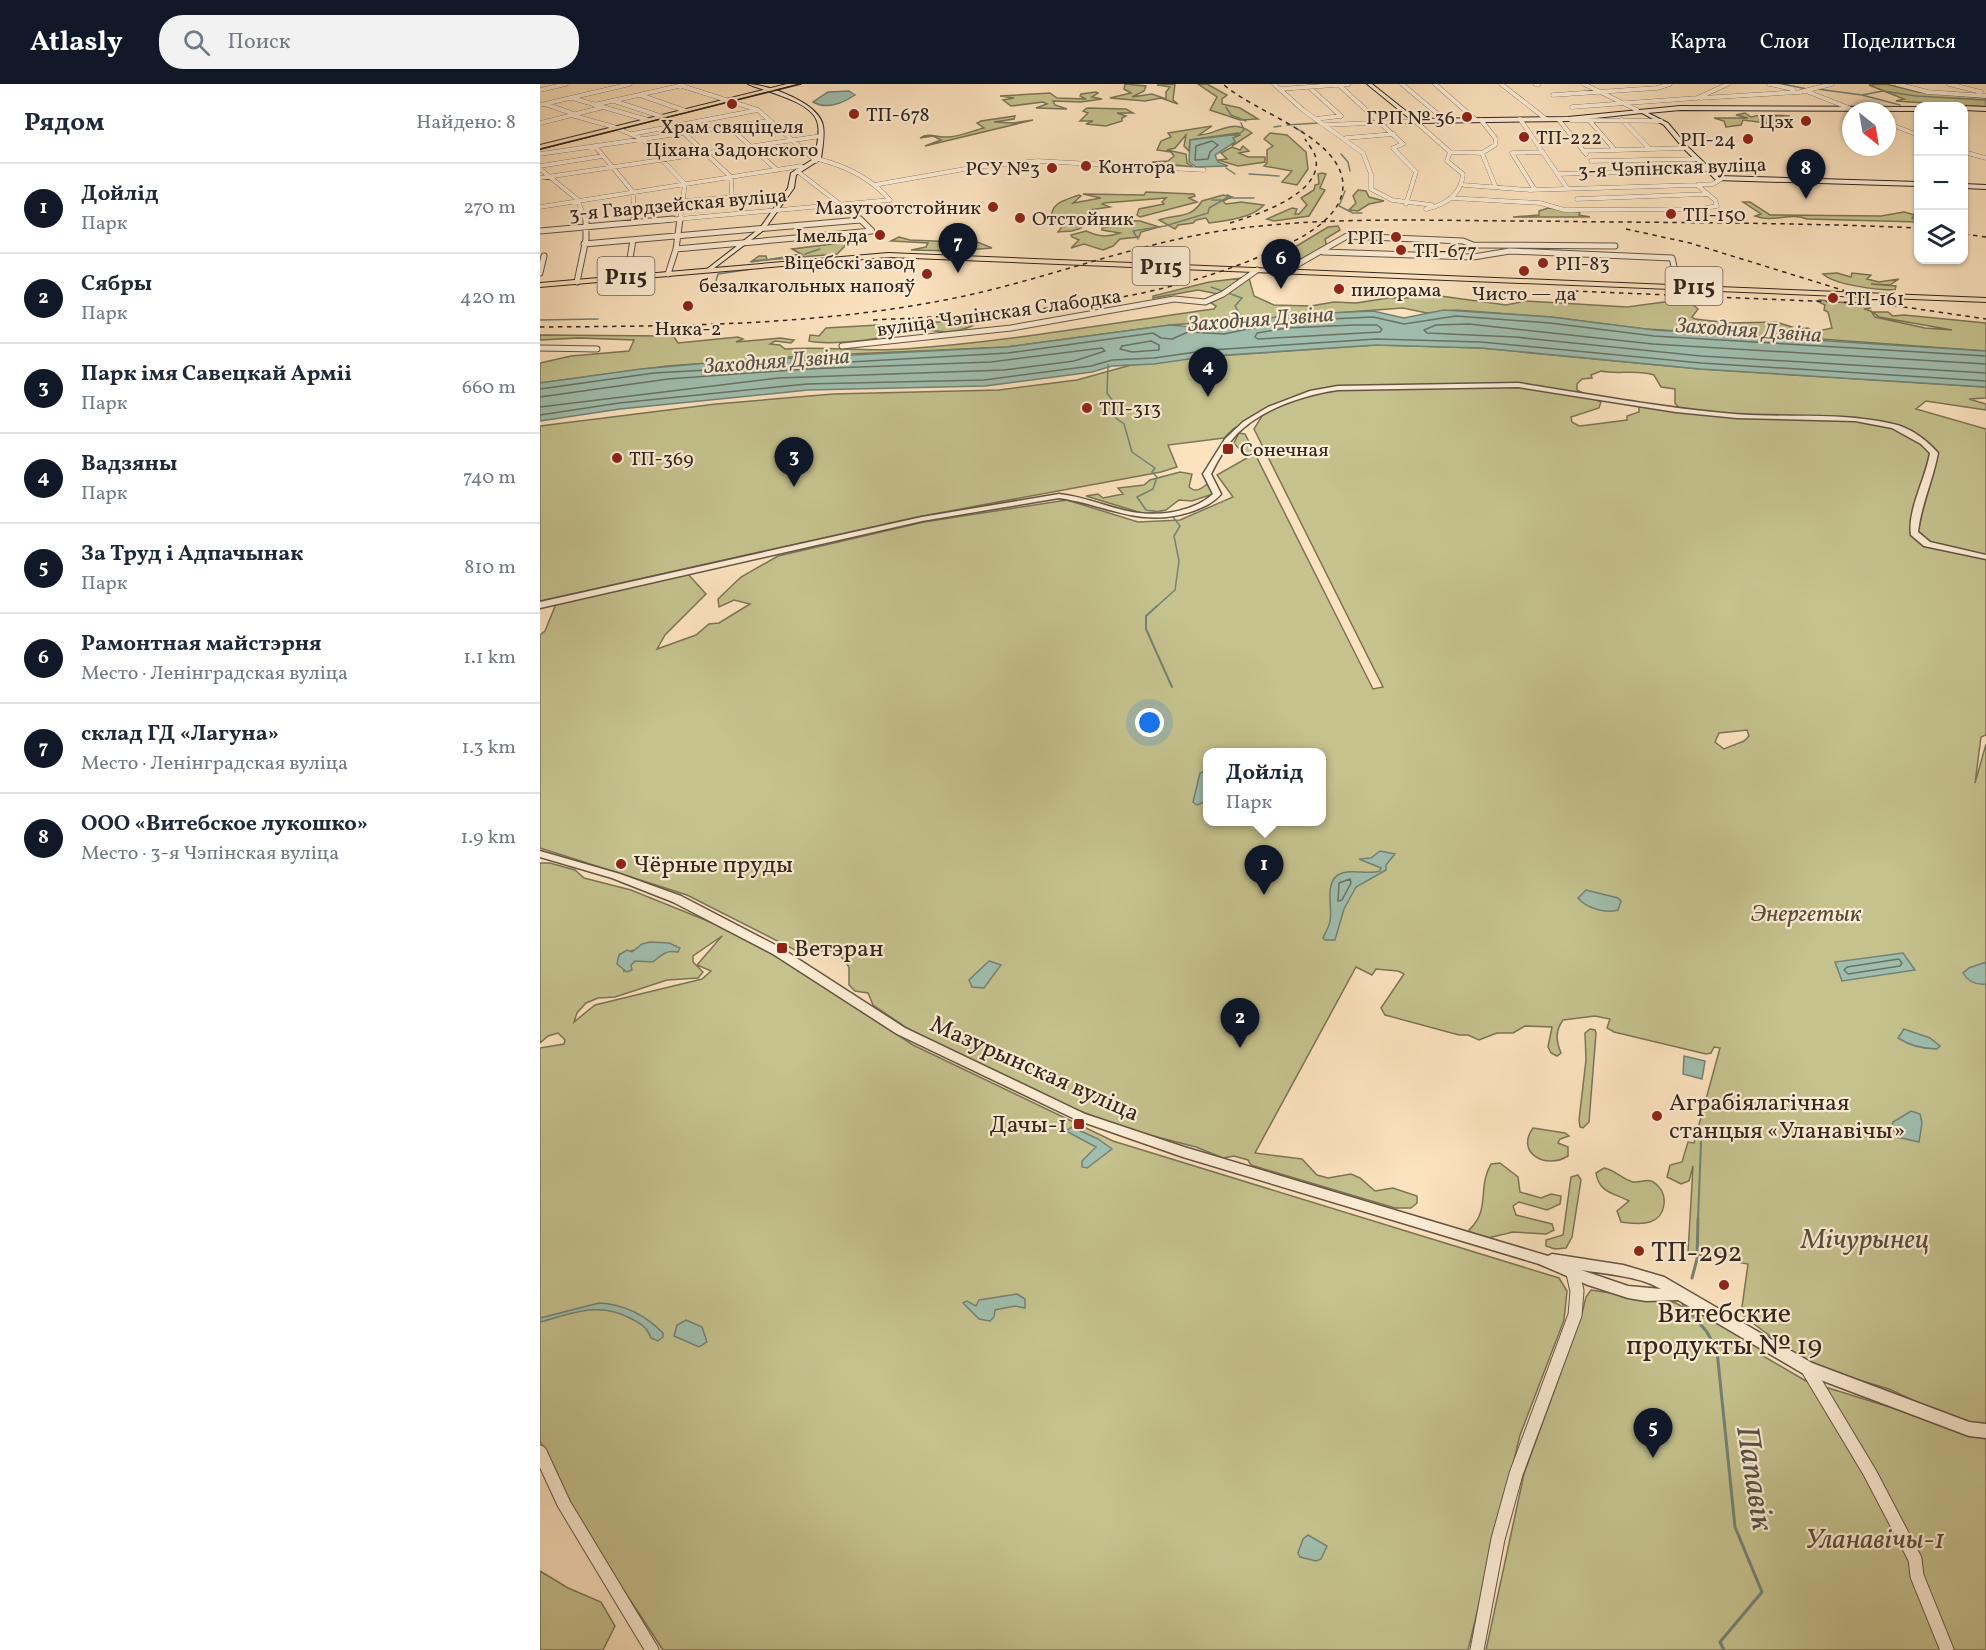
<!DOCTYPE html>
<html lang="ru">
<meta charset="utf-8">
<style>
:root{--surface:#fff;--page:#f2f2f3;--text:#1f2937;--muted:#747a83;--line:#e0e1e3;--accent:#111827}
body{margin:0;font-family:Vollkorn,serif;background:var(--page);color:var(--text)}
.controls{position:absolute;right:18px;top:18px;display:grid;overflow:hidden;border-radius:12px;box-shadow:0 2px 4px #0004}
.controls button{width:54px;height:54px;display:grid;place-items:center;padding:0;border:0;border-bottom:2px solid var(--line);background:var(--surface);color:var(--text);font:30px sans-serif}
.compass{position:absolute;left:1302px;top:18px;width:54px;height:54px;border-radius:50%;background:var(--surface);box-shadow:0 2px 4px #0004;rotate:149deg}
.you{position:absolute;left:610px;top:639px;width:21px;height:21px;margin:-15px;border:4px solid #fff;border-radius:50%;background:#1a73e8;box-shadow:0 0 0 9px #1a73e833}
.badge{display:grid;place-items:center;width:39px;height:39px;border-radius:50%;background:var(--accent);color:#fff;font-size:20px;font-weight:700}
.pin{position:absolute;translate:-50% -50px;filter:drop-shadow(0 2px 3px #0008)}
.pin::after{content:'';position:absolute;top:32px;width:21px;height:18px;background:inherit;clip-path:polygon(0 0,100% 0,50% 100%)}
.popup{position:absolute;left:663px;top:664px;width:123px;height:78px;box-sizing:border-box;display:grid;place-content:center;border-radius:12px;background:var(--surface);filter:drop-shadow(0 2px 4px #0005);font-size:20px;white-space:nowrap;color:var(--muted)}
.popup b{font-size:22px;color:var(--text)}
.popup::after{content:'';position:absolute;left:50%;top:100%;margin-left:-12px;border:12px solid transparent;border-top-color:var(--surface)}
.list{margin:0;padding:0;list-style:none}
h2{display:flex;justify-content:space-between;align-items:center;height:78px;margin:0;padding:0 24px;font-size:26px}
h2 small{font-size:20px;font-weight:400;color:var(--muted)}
.list li{display:grid;grid-template-columns:39px 1fr auto;gap:18px;align-items:center;box-sizing:border-box;height:90px;padding:0 24px;border-top:2px solid var(--line)}
.list b{display:block;font-size:22px;white-space:nowrap}
.list p{margin:0;font-size:20px;white-space:nowrap;color:var(--muted)}
.list em{font-size:20px;font-style:normal;color:var(--muted)}
.icon{flex:none;width:33px;height:33px;fill:none;stroke:currentColor;stroke-width:2;stroke-linecap:round;stroke-linejoin:round}
.map{position:relative;flex:none;width:1446px;height:1566px;overflow:hidden}
header{display:flex;align-items:center;gap:36px;box-sizing:border-box;height:84px;padding:0 30px;background:var(--accent);color:#fff}
header strong{font-size:28px}
nav{display:flex;gap:33px;margin-inline-start:auto;font-size:21px}
.search{width:420px;height:54px;background:var(--page);display:flex;align-items:center;gap:15px;box-sizing:border-box;padding:0 21px;border-radius:24px;color:var(--muted);font-size:22px}
main{display:flex}
aside{flex:1;background:var(--surface)}
.map>svg:first-child{display:block}
.green{fill:#c5c28e;stroke:#7c7456;stroke-width:1.5;fill-rule:evenodd}
.water{fill:#a0beae;stroke:#748174;stroke-width:1.5}
.lines{fill:none;stroke-linecap:round;stroke-linejoin:round}
.shore{stroke:#6a7266;stroke-width:1.5}
.stream-far2{stroke:#748174;stroke-width:1.5}
.stream-far1{stroke:#748174;stroke-width:2}
.stream{stroke:#748174;stroke-width:3}
.minor-far2-casing{stroke:#655446;stroke-width:4.5}
.minor-far1-casing{stroke:#655446;stroke-width:7}
.minor-casing{stroke:#655446;stroke-width:15}
.tertiary-casing{stroke:#655446;stroke-width:3}
.secondary-casing{stroke:#33251e;stroke-width:2}
.primary-casing{stroke:#33251e;stroke-width:2}
.minor-far2{stroke:#fdedd5;stroke-width:4}
.minor-far1{stroke:#fdedd5;stroke-width:5}
.minor{stroke:#fdedd5;stroke-width:13}
.tertiary{fill:#fdedd5;fill-rule:evenodd}
.secondary{fill:#fdedd5;fill-rule:evenodd}
.primary{fill:#fce3bf;fill-rule:evenodd}
.tram{stroke:#33251e;stroke-width:1.5}
.rail{stroke:#33251e;stroke-width:1.5;stroke-dasharray:4.5 4.5;stroke-linecap:butt}
.poi-dot{fill:#8f2418;stroke:#fdedd5;stroke-width:2}
.labels{text-anchor:middle;stroke-width:4.5;stroke-linejoin:round;paint-order:stroke}
.far-poi-label{font-size:20px;fill:#33251e;stroke:#fdedd5;text-anchor:start}
.far-street-label{font-size:20px;fill:#33251e;stroke:#fdedd5}
.shield{fill:#fdedd5;stroke:#706155;stroke-width:1.5}
.shield-label{font-size:22px;font-weight:bold;fill:#33251e}
.far-water-label{font-size:22px;font-style:italic;fill:#545349;stroke:#fdedd5}
.poi-label{font-size:24px;fill:#33251e;stroke:#fdedd5;text-anchor:start}
.park-label{font-size:24px;font-style:italic;fill:#584c3a;stroke:#fdedd5}
.street-label{font-size:24px;fill:#33251e;stroke:#fdedd5}
.near-park-label{font-size:28px;font-style:italic;fill:#584c3a;stroke:#fdedd5}
.near-poi-label{font-size:28px;fill:#33251e;stroke:#fdedd5;text-anchor:start}
.near-water-label{font-size:32px;font-style:italic;fill:#545349;stroke:#fdedd5}
</style>
<header>
<strong>Atlasly</strong>
<div class="search"><svg class="icon" aria-label="search" viewBox="0 0 24 24"><circle cx="10" cy="10" r="6"/><path d="M15 15l6 6"/></svg>Поиск</div>
<nav><a>Карта</a><a>Слои</a><a>Поделиться</a></nav>
</header>
<main>
<aside>
<h2>Рядом<small>Найдено: 8</small></h2>
<ul class="list">
<li><span class="badge">1</span><div><b>Дойлід</b><p>Парк</p></div><em>270 m</em></li>
<li><span class="badge">2</span><div><b>Сябры</b><p>Парк</p></div><em>420 m</em></li>
<li><span class="badge">3</span><div><b>Парк імя Савецкай Арміі</b><p>Парк</p></div><em>660 m</em></li>
<li><span class="badge">4</span><div><b>Вадзяны</b><p>Парк</p></div><em>740 m</em></li>
<li><span class="badge">5</span><div><b>За Труд і Адпачынак</b><p>Парк</p></div><em>810 m</em></li>
<li><span class="badge">6</span><div><b>Рамонтная майстэрня</b><p>Место · Ленінградская вуліца</p></div><em>1.1 km</em></li>
<li><span class="badge">7</span><div><b>склад ГД «Лагуна»</b><p>Место · Ленінградская вуліца</p></div><em>1.3 km</em></li>
<li><span class="badge">8</span><div><b>ООО «Витебское лукошко»</b><p>Место · 3-я Чэпінская вуліца</p></div><em>1.9 km</em></li>
</ul>
</aside>
<div class="map">
<svg width="1446" height="1566" viewBox="0 0 1446 1566">
<rect width="100%" height="100%" fill="#fce3bf"/>
<filter id="stains"><feTurbulence type="fractalNoise" baseFrequency=".00333" numOctaves="4"/><feColorMatrix values="0 0 0 0 .2 0 0 0 0 .09 0 0 0 0 .02 0 0 0 .5 -.17"/></filter>
<radialGradient id="worn" r=".72"><stop offset=".6" stop-color="#630" stop-opacity="0"/><stop offset="1" stop-color="#630" stop-opacity=".3"/></radialGradient>
<path class="green" d="M 585,0 L 606,2 L 604,7 L 592,13 L 612,10 L 626,15 L 626,8 L 630,3 L 617,1 L 635,0 L 633,16 L 638,20 L 621,14 L 605,17 L 570,14 L 591,9 L 584,5 Z
M 658,0 L 667,0 L 687,11 L 682,15 L 682,20 L 700,24 L 718,35 L 700,36 L 670,26 L 677,13 Z
M 1346,0 L 1378,8 L 1446,14 L 1446,23 L 1356,17 L 1364,15 L 1329,1 Z
M 556,8 L 558,9 L 552,13 L 562,15 L 541,18 L 513,17 L 515,21 L 527,25 L 496,24 L 507,20 L 503,18 L 471,22 L 463,16 L 474,14 L 460,12 L 510,9 L 517,14 L 546,15 L 540,12 L 541,10 Z
M 547,24 L 586,25 L 593,29 L 577,29 L 586,32 L 582,34 L 582,37 L 566,42 L 546,40 L 553,37 L 540,37 L 548,29 L 543,27 Z
M 1205,29 L 1211,33 L 1224,30 L 1230,36 L 1233,35 L 1233,31 L 1250,32 L 1236,32 L 1237,37 L 1231,38 L 1234,40 L 1203,36 L 1201,41 L 1186,43 L 1184,37 L 1174,34 L 1208,34 L 1196,31 Z
M 475,32 L 474,35 L 454,38 L 473,39 L 493,36 L 385,62 L 401,56 L 393,52 L 380,54 C 389,48 398,54 409,53 C 421,52 432,47 444,44 L 437,39 L 441,37 Z
M 672,42 L 659,51 C 677,51 691,33 712,49 L 692,62 L 695,58 L 693,54 L 700,51 L 698,49 L 650,56 L 649,67 L 644,62 L 646,51 L 635,64 L 627,66 L 646,70 L 647,79 L 653,83 L 612,78 L 628,77 L 634,72 L 631,68 L 617,66 L 621,57 L 631,53 L 628,49 Z
M 730,49 L 747,51 L 766,68 L 768,85 L 757,101 L 742,98 L 752,87 L 724,82 L 727,79 L 727,66 L 733,62 L 724,55 Z
M 703,62 L 709,67 L 699,69 L 708,73 L 725,73 L 725,78 L 698,82 L 678,76 L 687,75 L 681,69 L 692,63 L 700,66 Z
M 782,89 L 786,90 L 780,104 L 785,106 L 769,132 L 734,137 L 727,135 L 752,124 L 757,125 L 755,130 L 759,130 L 767,121 L 761,114 L 774,106 L 775,101 L 779,100 L 778,90 Z
M 818,106 L 826,107 L 829,113 L 844,117 L 829,120 L 818,127 L 809,126 L 816,119 L 813,112 Z
M 606,108 L 654,110 L 655,112 L 649,114 L 657,118 L 600,133 L 597,131 L 599,125 L 624,120 L 622,118 L 626,114 L 564,119 L 562,120 L 570,123 L 550,126 L 550,130 L 561,132 L 545,138 L 541,144 L 532,147 L 518,148 L 522,143 L 511,136 C 511,118 523,117 539,111 L 541,112 L 533,119 L 561,114 L 543,110 L 604,111 Z
M 683,111 L 692,113 L 683,117 L 686,120 L 701,118 L 724,121 C 712,134 686,137 669,139 L 666,134 L 656,136 L 653,139 L 638,141 L 635,145 L 619,136 C 637,130 651,135 662,117 Z
M 1203,118 L 1210,118 L 1230,131 L 1341,132 L 1364,128 L 1375,131 L 1372,134 L 1378,138 L 1267,135 C 1251,128 1232,139 1215,132 L 1221,130 Z
M 1008,124 L 1040,128 L 1039,131 L 1050,133 L 973,133 L 999,131 L 999,127 Z
M 566,136 L 600,137 L 619,143 L 601,148 L 599,153 L 580,155 L 573,162 L 563,166 L 544,160 L 531,164 L 539,156 L 532,153 L 531,151 L 546,147 C 557,152 567,154 580,149 L 562,146 L 562,144 L 574,142 L 560,138 Z
M 798,142 L 800,146 L 785,155 L 787,163 C 776,170 757,180 743,174 L 745,169 L 788,143 Z
M 359,153 L 370,156 L 418,158 L 430,155 L 452,164 L 415,167 L 371,166 L 386,163 L 388,159 L 351,157 Z
M 309,158 L 297,170 L 212,177 L 219,172 L 226,172 L 227,176 L 261,170 L 252,165 Z
M 1297,189 L 1311,193 L 1312,189 L 1331,191 L 1327,195 L 1339,198 L 1359,195 L 1350,201 L 1331,200 L 1356,202 L 1355,206 C 1338,206 1294,201 1283,190 Z
M 702,194 L 678,210 L 658,206 L 613,214 L 613,212 L 669,198 Z
M 709,194 L 714,212 L 734,221 L 771,222 L 794,218 L 816,219 L 848,214 L 868,214 L 879,209 L 966,221 L 986,217 L 1087,223 L 1139,216 L 1150,218 L 1158,225 L 1152,233 L 1155,235 L 1190,239 L 1236,238 L 1252,243 L 1247,246 L 1245,253 L 1105,245 L 1011,233 L 916,226 L 887,229 L 863,224 L 630,241 L 467,263 L 265,272 L 127,282 L 0,299 L 0,279 L 31,272 L 89,267 L 94,256 L 39,254 L 0,256 L 0,251 L 128,252 L 134,253 L 138,259 L 198,253 L 203,255 L 196,258 L 240,254 L 254,256 L 251,259 L 235,257 L 230,260 L 240,261 L 245,265 C 285,262 325,268 364,265 C 468,258 571,239 674,225 L 676,222 L 671,219 Z
M 1280,216 L 1326,221 L 1330,224 L 1324,225 L 1331,227 L 1335,233 L 1385,244 L 1412,246 L 1339,233 L 1333,228 L 1348,228 L 1353,232 L 1364,231 L 1446,239 L 1446,267 L 1266,254 L 1257,248 L 1259,245 L 1268,244 L 1274,248 L 1292,244 L 1288,228 L 1284,226 L 1285,221 L 1277,217 Z
M 391,238 L 413,238 L 432,242 C 401,255 385,241 359,246 C 354,247 349,251 343,253 C 325,257 286,261 269,257 L 270,251 L 279,252 L 286,244 Z
M 836,261 L 941,264 L 1160,285 L 1446,303 L 1446,314 L 1429,315 L 1446,320 L 1446,326 L 1386,317 L 1376,325 L 1446,345 L 1446,651 L 1441,653 L 1435,699 L 1446,660 L 1446,1344 L 1428,1342 L 1349,1305 L 1268,1281 L 1201,1230 L 1208,1180 L 1148,1169 L 1153,1082 L 1149,1097 L 1141,1100 L 1127,1093 L 1130,1081 L 1142,1078 L 1148,1058 L 1154,1059 L 1180,964 L 1174,963 L 1171,969 L 1166,970 L 1074,948 L 1067,944 L 1070,935 L 1055,932 L 1023,936 C 1015,947 1016,957 1021,969 L 1017,972 L 1011,969 L 1008,963 L 1012,943 L 985,942 L 973,949 L 957,949 L 939,956 L 928,951 L 919,951 L 845,931 L 841,924 L 864,890 L 858,887 L 836,885 L 832,891 L 816,883 L 715,1069 L 762,1075 L 777,1091 L 788,1094 L 811,1090 L 820,1094 L 835,1107 L 853,1104 L 877,1112 L 877,1119 L 871,1124 L 855,1124 L 727,1086 L 711,1081 L 708,1076 L 694,1072 L 683,1074 L 656,1063 L 586,1045 L 527,1022 L 367,944 L 333,921 L 328,909 L 315,907 L 309,901 L 309,883 L 297,867 C 283,865 273,869 259,868 L 147,811 L 0,764 L 0,551 L 5,547 L 16,520 L 148,490 L 166,510 L 125,551 L 117,565 L 156,551 L 169,540 L 179,539 L 210,520 L 194,516 L 179,523 L 178,515 L 201,493 L 238,472 L 384,438 L 527,416 L 598,438 L 640,436 L 693,413 L 677,391 L 707,374 L 694,359 L 699,349 L 705,350 L 833,605 L 843,603 L 714,345 L 725,327 L 693,345 L 684,354 L 628,361 L 637,383 L 621,388 L 377,433 L 0,517 L 0,342 L 176,320 L 293,310 L 459,306 L 537,296 L 591,281 L 661,273 ZM 1061,287 C 1079,291 1096,285 1114,291 L 1121,303 L 1135,305 L 1135,319 L 1138,323 L 1132,327 L 1099,322 L 1099,328 L 1087,332 L 1087,336 L 1048,341 L 1039,342 L 1032,338 L 1031,333 L 1059,324 L 1061,318 L 1037,306 L 1037,300 L 1042,295 L 1052,294 L 1051,291 ZM 1207,646 L 1209,652 L 1204,657 L 1184,665 L 1175,658 L 1179,649 ZM 667,668 L 781,668 L 781,738 L 667,738 Z
M 640,388 L 652,390 L 649,403 C 656,409 661,405 667,400 L 672,402 L 673,410 L 652,417 L 639,416 L 626,426 L 605,430 L 546,412 L 558,410 L 563,414 L 583,410 L 578,404 L 604,401 L 610,396 Z
M 0,779 L 10,779 L 35,786 L 44,794 L 91,806 L 190,846 L 249,880 L 373,961 L 573,1057 L 1019,1194 L 1027,1207 L 1024,1236 L 980,1351 L 928,1566 L 123,1566 C 79,1498 31,1432 0,1357 L 0,964 L 24,960 L 25,956 L 18,949 L 8,952 L 0,959 ZM 182,852 L 157,881 L 171,887 L 162,895 L 55,921 L 34,938 L 37,929 L 46,919 L 58,914 L 75,913 L 127,896 L 158,894 L 163,888 L 153,878 L 153,872 ZM 120,859 L 135,862 L 119,873 L 95,877 L 84,887 L 80,870 Z
M 1050,945 L 1055,946 L 1056,949 L 1049,1038 L 1043,1044 L 1040,1043 L 1039,1036 L 1046,976 L 1045,949 Z
M 993,1044 L 1025,1049 L 1029,1052 L 1020,1055 L 1018,1059 L 1028,1063 L 1028,1072 C 1006,1086 975,1069 993,1044 Z
M 960,1079 L 978,1093 L 980,1108 L 1001,1114 L 1011,1110 L 1021,1112 L 1020,1120 L 1007,1126 L 979,1118 L 973,1122 L 976,1131 L 1012,1140 L 1014,1146 L 1006,1150 L 973,1148 L 948,1154 L 933,1152 L 929,1146 C 951,1126 937,1104 951,1080 Z
M 1064,1084 C 1075,1086 1082,1095 1093,1098 C 1102,1099 1108,1093 1116,1100 C 1129,1111 1126,1133 1110,1138 C 1101,1141 1090,1139 1081,1138 L 1077,1127 L 1089,1117 C 1074,1109 1059,1109 1056,1089 Z
M 1038,1091 L 1041,1096 L 1032,1153 L 1026,1164 L 1015,1165 L 1006,1162 L 1006,1156 L 1023,1151 L 1031,1093 Z
M 1051,1206 L 1136,1219 L 1154,1230 L 1159,1225 L 1225,1266 L 1223,1272 L 1266,1297 L 1446,1353 L 1446,1566 L 946,1566 L 984,1390 L 1041,1233 L 1046,1213 Z
M 0,1487 L 28,1504 L 61,1518 L 75,1542 L 63,1566 L 0,1566 Z"/>
<path class="water" d="M 309,7 L 315,11 C 303,19 287,26 273,18 L 288,8 Z
M 700,50 L 693,54 L 695,58 L 675,71 L 678,78 L 688,82 L 656,83 L 649,78 L 650,56 Z
M 904,226 L 1011,233 L 1114,246 L 1446,267 L 1446,303 L 1160,285 L 941,264 L 836,261 L 670,272 L 614,280 L 572,282 L 552,288 L 445,302 L 268,306 L 80,325 L 0,337 L 0,299 L 101,285 L 179,278 L 467,263 L 630,241 L 676,245 L 746,231 L 833,227 L 864,234 Z
M 667,686 L 667,717 L 657,721 L 653,718 L 660,689 Z
M 840,767 L 855,770 L 846,781 L 846,786 L 816,803 L 804,825 L 795,856 L 785,856 L 783,854 C 785,849 789,843 790,837 C 793,825 784,800 798,791 C 809,784 827,791 840,787 L 841,784 L 819,775 L 831,774 Z
M 1046,806 L 1078,814 L 1081,817 L 1078,826 C 1066,830 1046,824 1038,814 Z
M 110,858 L 129,859 L 140,864 L 138,868 C 126,866 122,870 113,878 L 95,877 L 91,881 L 92,886 L 87,888 L 77,880 L 79,871 L 87,866 L 92,868 L 102,860 Z
M 1363,869 L 1375,886 L 1302,897 L 1295,878 Z
M 449,877 L 461,881 L 444,904 L 432,903 L 429,896 Z
M 1446,878 L 1446,900 C 1436,901 1428,898 1423,889 L 1429,884 Z
M 1364,945 L 1390,954 L 1400,962 L 1397,965 C 1384,965 1369,961 1358,954 Z
M 1144,972 L 1165,977 L 1162,995 L 1143,990 Z
M 1371,1027 L 1380,1030 L 1382,1039 L 1379,1058 L 1357,1053 L 1352,1042 L 1353,1038 Z
M 532,1043 L 558,1055 L 572,1065 L 547,1084 L 542,1083 L 542,1077 L 556,1063 L 526,1047 Z
M 477,1210 L 485,1215 L 485,1224 L 475,1222 L 455,1226 L 454,1233 L 450,1237 L 439,1235 L 423,1219 L 427,1217 L 436,1222 L 439,1216 Z
M 59,1219 C 84,1220 105,1231 123,1249 L 123,1253 L 118,1257 L 111,1254 C 107,1243 102,1241 92,1235 C 59,1217 34,1229 0,1238 L 0,1234 Z
M 146,1236 L 162,1243 L 167,1258 L 159,1263 L 134,1252 L 137,1241 Z
M 768,1451 L 787,1462 L 781,1475 L 776,1477 L 760,1473 L 758,1469 L 763,1455 Z"/>
<g class="lines">
<path class="shore" d="M 672,57 L 678,61 L 670,68 L 668,75 L 655,76 L 656,62 Z
M 814,241 L 837,241 L 842,245 L 840,248 L 718,255 L 715,253 L 717,249 L 747,244 Z
M 611,257 L 619,261 L 619,266 L 592,268 L 580,265 L 582,262 Z
M 1446,280 L 1113,260 L 929,240 L 896,241 L 884,246 L 887,249 L 975,253 L 1161,272 L 1446,289
M 0,305 L 114,289 L 468,269 L 613,249 L 621,254 L 632,255 L 648,248 L 684,250 L 746,237 L 833,233 L 864,240 L 916,232 L 1010,239 L 1114,252 L 1446,272
M 0,313 L 128,295 L 266,285 L 451,278 L 562,264 L 565,267 L 534,277 L 464,286 L 238,294 L 0,323
M 0,331 L 79,319 L 267,300 L 444,296 L 551,282 L 572,276 L 614,274 L 670,266 L 836,255 L 941,258 L 1161,279 L 1446,297
M 810,795 L 811,799 L 802,816 L 798,817 L 799,799 Z
M 1359,875 L 1362,879 L 1360,882 L 1308,890 L 1304,886 L 1307,883 Z"/>
<path class="stream-far2" d="M 1243,0 L 1267,5
M 1277,5 L 1322,11 L 1360,21
M 1322,11 L 1343,7 L 1376,12 L 1446,16
M 686,23 L 691,31 L 706,37
M 747,41 L 778,39
M 734,43 L 741,42
M 757,45 L 763,48
M 699,50 L 704,46 L 701,39
M 801,70 L 808,78 L 810,87
M 686,84 L 695,90
M 709,90 L 739,92
M 805,107 L 799,122 L 813,129 L 822,129
M 690,114 L 714,114
M 672,116 L 681,116
M 598,155 L 593,147 L 625,142 L 668,129 L 669,124 L 690,112 L 687,111
M 613,169 L 619,174
M 265,170 L 280,165
M 211,178 L 263,171
M 632,187 L 645,193
M 176,197 L 178,190 L 212,185
M 671,203 L 702,214 L 695,222 L 705,239
M 0,236 L 58,235
M 568,281 L 567,309 L 575,320 L 572,331 L 584,340 L 592,368 L 615,384 L 612,388 L 617,393 L 613,405 L 597,413 L 606,426 L 628,429
M 616,523 L 635,506 L 639,477 L 634,452 L 640,442 L 633,433"/>
<path class="stream-far1" d="M 617,522 L 606,532 L 606,545 L 632,603
M 1158,1136 L 1161,1058"/>
<path class="stream" d="M 1152,1194 L 1157,1175 L 1158,1135
M 1143,1220 L 1167,1248 L 1177,1267 L 1195,1443 L 1222,1508 L 1180,1558 L 1184,1566"/>
<g class="minor-far2-casing">
<path id="minor-far2" d="M 734,0 L 763,26 L 823,69 L 831,90 L 831,105 L 852,116 L 892,121
M 798,0 L 863,60 L 853,64 L 876,88 L 866,120
M 862,0 L 906,37
M 895,0 L 936,36
M 961,0 L 1006,35
M 995,0 L 999,0
M 1044,0 L 1097,26
M 1229,0 L 1253,5
M 1357,0 L 1388,8 L 1446,12
M 1409,0 L 1441,8
M 139,1 L 218,26 L 276,77
M 769,3 L 801,32 L 775,35
M 740,5 L 809,0
M 0,6 L 26,0
M 1266,7 L 1309,24
M 100,11 L 146,27
M 1013,11 L 1117,4 L 1130,0
M 32,14 L 108,36
M 1160,14 L 1260,8 L 1292,0
M 74,17 L 123,33
M 5,20 L 34,30
M 0,21 L 90,0
M 54,21 L 143,1
M 1032,23 L 1157,14 L 1188,0
M 31,31 L 74,43 L 102,55 L 145,100 L 140,137
M 1047,34 L 1075,66
M 980,35 L 1027,104
M 941,36 L 956,55 L 955,61 L 942,69 L 956,104
M 1019,36 L 1046,70
M 1031,36 L 1121,37
M 1082,36 L 1110,65
M 0,39 L 60,24
M 1347,39 L 1378,51
M 786,41 L 875,37 L 910,68 L 907,77 L 923,90 C 921,111 905,121 886,125
M 189,43 L 237,86
M 144,49 L 191,93 L 192,113
M 92,50 L 218,26
M 806,54 L 854,50
M 55,62 L 93,108 L 94,137
M 1043,67 L 1146,64
M 910,68 L 942,69
M 1424,68 L 1446,74
M 0,70 L 228,37
M 278,75 C 306,82 331,94 350,116
M 1051,77 L 1156,75
M 0,82 L 63,72
M 0,85 L 37,115 L 46,137
M 257,87 L 322,137
M 1019,90 L 1165,85
M 0,94 L 281,52
M 334,101 L 436,83 L 498,77 L 664,86
M 924,101 L 990,106 L 1157,101 L 1173,100 L 1181,95
M 995,106 L 972,69 L 1003,68
M 910,114 L 1000,119 L 1025,126 L 1160,125 L 1177,122 L 1175,116 L 1157,101
M 1037,115 L 1167,110
M 143,117 L 248,109
M 0,123 L 261,82
M 116,137 L 350,116
M 312,137 L 320,136"/>
</g>
<g class="minor-far1-casing">
<path id="minor-far1" d="M 94,135 L 94,138
M 0,147 L 133,135
M 44,160 L 320,136
M 136,165 L 332,147 L 320,135
M 783,168 L 933,173 L 970,167 L 1132,174 L 1139,203
M 752,187 L 758,180 L 807,152 L 923,157 L 933,161 L 1075,162
M 0,189 L 4,172
M 128,190 L 136,165 L 140,135
M 87,193 L 93,156
M 37,198 L 46,155 L 46,135
M 302,262 L 471,244 L 634,215 L 665,218 L 683,210 L 717,186
M 0,264 L 57,265"/>
</g>
<g class="minor-casing">
<path id="minor" d="M 1267,1284 L 1330,1389 L 1375,1475 L 1377,1492 L 1407,1566
M 0,1368 L 24,1420 L 112,1566
M 937,1566 L 958,1455 L 976,1390 L 1035,1231 L 1037,1207 L 1033,1189"/>
</g>
<g class="tertiary-casing">
<path id="tertiary" d="M 978,299 C 1050,310 1122,324 1194,330 C 1247,334 1300,328 1353,340 C 1369,343 1387,356 1398,369 C 1393,396 1381,421 1378,448 L 1390,458 L 1446,471 L 1446,475 L 1384,462 L 1371,451 C 1367,427 1386,394 1390,369 L 1381,360 L 1352,344 L 1315,337 L 1197,334 L 1136,328 L 978,303 L 798,306 C 763,311 721,325 696,351 C 686,362 678,376 671,390 L 681,410 C 673,419 664,423 653,427 C 601,445 568,421 519,414 L 382,437 L 0,524 L 0,518 L 382,433 L 519,410 C 545,413 567,423 592,428 C 619,433 653,428 673,410 L 663,390 L 685,355 L 703,338 L 728,323 L 770,307 L 798,302 Z
M 0,767 L 80,790 L 141,812 L 241,864 L 365,944 L 545,1030 L 644,1063 L 1008,1172 L 1012,1170 L 1083,1181 L 1124,1193 L 1272,1279 L 1429,1338 L 1446,1340 L 1446,1354 L 1429,1352 L 1262,1289 L 1138,1216 L 1106,1217 L 1088,1214 L 1048,1201 L 999,1180 L 643,1073 L 537,1036 L 357,950 L 233,870 L 133,818 L 72,794 L 0,773 ZM 1041,1186 C 1066,1190 1099,1192 1121,1205 L 1088,1202 Z"/>
</g>
<g class="secondary-casing">
<path id="secondary" d="M 208,0 C 227,0 280,19 283,42 C 285,52 282,65 281,75 L 256,91 L 254,104 L 224,146 L 169,188 L 166,186 L 167,185 L 220,144 L 248,104 L 251,89 L 275,74 C 276,64 280,51 278,41 C 275,17 225,8 208,0 Z
M 827,0 L 832,0 L 876,35 L 1028,33 L 1140,22 L 1378,23 L 1378,27 L 1140,26 L 1108,29 L 1128,39 L 1148,63 L 1178,92 L 1378,98 L 1378,102 L 1176,96 L 1144,65 L 1124,41 L 1102,29 L 1028,37 L 875,39 Z
M 1424,22 L 1446,23 L 1446,27 L 1424,26 Z
M 1424,100 L 1446,101 L 1446,105 L 1424,104 Z"/>
</g>
<g class="primary-casing">
<path id="primary" d="M 247,0 L 257,0 L 0,65 L 0,61 Z
M 348,169 L 1446,214 L 1446,218 L 348,173 L 0,203 L 0,199 Z"/>
</g>
<use href="#minor-far2" class="minor-far2"/>
<use href="#minor-far1" class="minor-far1"/>
<use href="#minor" class="minor"/>
<use href="#tertiary" class="tertiary"/>
<use href="#secondary" class="secondary"/>
<use href="#primary" class="primary"/>
<path class="tram" d="M 0,65 L 261,0"/>
<path class="rail" d="M 690,139 C 716,131 787,109 775,71 C 773,66 768,60 765,55
M 1086,145 L 1150,159 L 1351,221 L 1446,235
M 1424,150 L 1446,153
M 1034,207 L 1319,219
M 333,236 C 473,229 612,224 741,163 C 767,152 810,128 802,93 C 792,50 714,28 683,0
M 0,243 C 137,242 275,242 410,215 C 506,196 597,158 694,145 C 794,132 894,137 994,137 C 1122,139 1250,138 1378,144"/>
</g>
<g class="poi-dot">
<circle cx="192" cy="20" r="6"/>
<circle cx="314" cy="30" r="6"/>
<circle cx="927" cy="33" r="6"/>
<circle cx="1266" cy="37" r="6"/>
<circle cx="984" cy="53" r="6"/>
<circle cx="1208" cy="55" r="6"/>
<circle cx="546" cy="82" r="6"/>
<circle cx="512" cy="84" r="6"/>
<circle cx="453" cy="123" r="6"/>
<circle cx="1131" cy="130" r="6"/>
<circle cx="480" cy="134" r="6"/>
<circle cx="340" cy="151" r="6"/>
<circle cx="856" cy="153" r="6"/>
<circle cx="861" cy="166" r="6"/>
<circle cx="1003" cy="179" r="6"/>
<circle cx="984" cy="187" r="6"/>
<circle cx="387" cy="190" r="6"/>
<circle cx="799" cy="205" r="6"/>
<circle cx="1293" cy="214" r="6"/>
<circle cx="148" cy="222" r="6"/>
<circle cx="547" cy="324" r="6"/>
<rect x="682" y="359" width="12" height="12" rx="3"/>
<circle cx="77" cy="374" r="6"/>
<circle cx="81" cy="780" r="6"/>
<rect x="236" y="858" width="12" height="12" rx="3"/>
<circle cx="1117" cy="1032" r="6"/>
<rect x="533" y="1034" width="12" height="12" rx="3"/>
<circle cx="1099" cy="1167" r="6"/>
<circle cx="1184" cy="1201" r="6"/>
</g>
<g class="labels">
<g class="far-poi-label">
<text x="326" y="37">ТП-678</text>
<text x="915" y="40" text-anchor="end">ГРП № 36</text>
<text x="1254" y="44" text-anchor="end">Цэх</text>
<text x="192" y="49" text-anchor="middle">Храм свяціцеля<tspan x="192" dy="23">Ціхана Задонского</tspan></text>
<text x="996" y="60">ТП-222</text>
<text x="1196" y="62" text-anchor="end">РП-24</text>
<text x="558" y="89">Контора</text>
<text x="500" y="91" text-anchor="end">РСУ №3</text>
<text x="441" y="130" text-anchor="end">Мазутоотстойник</text>
<text x="1143" y="137">ТП-150</text>
<text x="492" y="141">Отстойник</text>
<text x="328" y="158" text-anchor="end">Імельда</text>
<text x="844" y="160" text-anchor="end">ГРП</text>
<text x="873" y="173">ТП-677</text>
<text x="375" y="185" text-anchor="end">Віцебскі завод<tspan x="375" dy="23">безалкагольных напояў</tspan></text>
<text x="1015" y="186">РП-83</text>
<text x="811" y="212">пилорама</text>
<text x="984" y="216" text-anchor="middle">Чисто — да</text>
<text x="1305" y="221">ТП-161</text>
<text x="148" y="251" text-anchor="middle">Ника-2</text>
<text x="559" y="331">ТП-313</text>
<text x="700" y="372">Сонечная</text>
<text x="89" y="381">ТП-369</text>
</g>
<g class="far-street-label">
<text transform="translate(1132 83) rotate(-2)" y="7">3-я Чэпінская вуліца</text>
<text transform="translate(138 120) rotate(-5)" y="7">3-я Гвардзейская вуліца</text>
<text transform="translate(459 228) rotate(-8)" y="7">вуліца Чэпінская Слабодка</text>
</g>
<g class="shield">
<rect x="592.5" y="163" width="57" height="38" rx="4.5"/>
<rect x="57.5" y="173" width="57" height="38" rx="4.5"/>
<rect x="1125.5" y="183" width="57" height="38" rx="4.5"/>
</g>
<g class="shield-label">
<text x="621" y="190">Р115</text>
<text x="86" y="200">Р115</text>
<text x="1154" y="210">Р115</text>
</g>
<g class="far-water-label">
<text transform="translate(721 234) rotate(-4)" y="8">Заходняя Дзвіна</text>
<text transform="translate(1209 245) rotate(4)" y="8">Заходняя Дзвіна</text>
<text transform="translate(237 276) rotate(-4)" y="8">Заходняя Дзвіна</text>
</g>
<g class="poi-label">
<text x="93" y="788">Чёрные пруды</text>
<text x="254" y="872">Ветэран</text>
<text x="1129" y="1026">Аграбіялагічная<tspan x="1129" dy="28">станцыя «Уланавічы»</tspan></text>
<text x="527" y="1048" text-anchor="end">Дачы-1</text>
</g>
<g class="park-label">
<text x="1266" y="837">Энергетык</text>
</g>
<g class="street-label">
<text transform="translate(495 984) rotate(24)" y="8">Мазурынская вуліца</text>
</g>
<g class="near-park-label">
<text x="1325" y="1164">Мічурынец</text>
<text x="1335" y="1464">Уланавічы-1</text>
</g>
<g class="near-poi-label">
<text x="1111" y="1177">ТП-292</text>
<text x="1184" y="1238" text-anchor="middle">Витебские<tspan x="1184" dy="32">продукты № 19</tspan></text>
</g>
<g class="near-water-label">
<text transform="translate(1216 1394) rotate(81)" y="11">Папавік</text>
</g>
</g>
<rect width="100%" height="100%" filter="url(#stains)"/>
<rect width="100%" height="100%" fill="url(#worn)"/>
</svg>
<div class="controls">
<button>+</button>
<button>−</button>
<button><svg class="icon" aria-label="layers" viewBox="0 0 24 24"><path d="M12 4l9 5-9 5-9-5zM3 14l9 5 9-5"/></svg></button>
</div>
<svg class="compass" viewBox="-18 -18 36 36"><path d="M0-13l5 13h-10z" fill="#e53935"/><path d="M0 13l5-13h-10z" fill="#747a83"/></svg>
<div class="you"></div>
<div class="pin badge" style="left:724px;top:811px">1</div>
<div class="popup"><b>Дойлід</b>Парк</div>
<div class="pin badge" style="left:700px;top:964px">2</div>
<div class="pin badge" style="left:254px;top:403px">3</div>
<div class="pin badge" style="left:668px;top:313px">4</div>
<div class="pin badge" style="left:1113px;top:1374px">5</div>
<div class="pin badge" style="left:741px;top:205px">6</div>
<div class="pin badge" style="left:418px;top:189px">7</div>
<div class="pin badge" style="left:1266px;top:115px">8</div>
</div>
</main>
